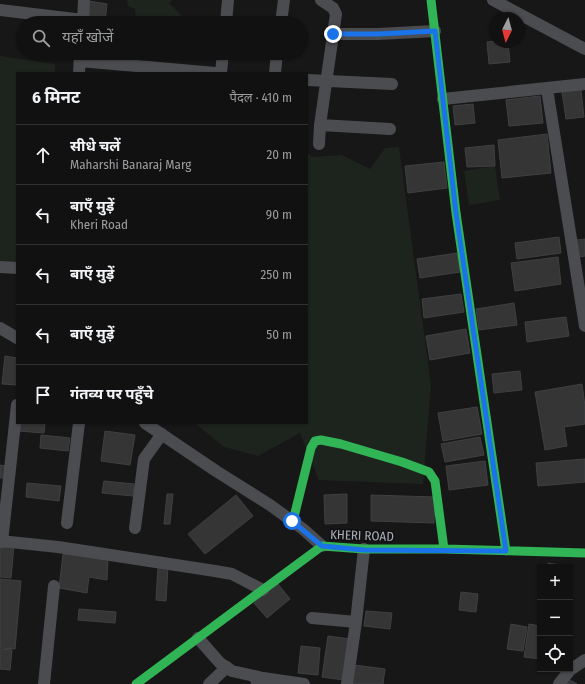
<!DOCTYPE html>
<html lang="hi">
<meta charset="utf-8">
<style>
:root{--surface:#111;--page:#1a1a1a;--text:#f1f3f6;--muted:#9c9d9f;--line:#303131}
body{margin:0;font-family:"Fira Sans Condensed","Noto Sans Devanagari",sans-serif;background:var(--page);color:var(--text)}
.controls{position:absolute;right:12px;bottom:12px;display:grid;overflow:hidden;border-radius:0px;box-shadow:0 1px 3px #0004}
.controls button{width:36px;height:36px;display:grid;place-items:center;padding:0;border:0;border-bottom:1px solid var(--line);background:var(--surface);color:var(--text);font:20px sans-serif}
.compass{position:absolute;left:489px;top:12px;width:36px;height:36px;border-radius:50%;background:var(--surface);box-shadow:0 1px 3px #0004;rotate:186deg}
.stop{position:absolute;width:12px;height:12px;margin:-9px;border:3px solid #1a73e8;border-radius:50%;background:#fff}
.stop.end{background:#1a73e8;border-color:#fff;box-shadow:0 1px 4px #0008}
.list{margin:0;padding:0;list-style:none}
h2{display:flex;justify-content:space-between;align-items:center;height:52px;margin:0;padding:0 16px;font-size:17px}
h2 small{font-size:13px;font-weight:400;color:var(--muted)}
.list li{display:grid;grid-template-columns:26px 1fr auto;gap:12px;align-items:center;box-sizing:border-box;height:60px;padding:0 16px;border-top:1px solid var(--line)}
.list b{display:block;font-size:15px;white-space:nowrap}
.list p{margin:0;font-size:13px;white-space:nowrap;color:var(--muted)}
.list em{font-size:13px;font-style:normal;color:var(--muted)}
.icon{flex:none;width:22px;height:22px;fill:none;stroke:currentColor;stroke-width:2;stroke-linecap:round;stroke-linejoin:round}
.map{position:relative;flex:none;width:585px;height:684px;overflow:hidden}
.search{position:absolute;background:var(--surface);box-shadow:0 1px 3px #0004;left:16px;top:16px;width:292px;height:44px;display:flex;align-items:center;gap:10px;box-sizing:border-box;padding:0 14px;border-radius:22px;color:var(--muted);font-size:15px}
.panel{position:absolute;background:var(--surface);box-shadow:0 1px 3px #0004;left:16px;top:72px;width:292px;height:352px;border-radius:0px}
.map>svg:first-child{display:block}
.green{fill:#1d241e}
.building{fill:#353536;stroke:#3f4043}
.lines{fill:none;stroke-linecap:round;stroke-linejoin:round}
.street{stroke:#4b4c50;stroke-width:12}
.fast{stroke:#30b455;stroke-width:9}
.route{stroke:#1a73e8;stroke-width:5}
.labels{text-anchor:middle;stroke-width:3.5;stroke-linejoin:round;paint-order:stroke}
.street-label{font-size:13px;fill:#a8adb8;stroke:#111113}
</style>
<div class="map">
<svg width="585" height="684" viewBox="0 0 585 684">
<rect width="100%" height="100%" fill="#171717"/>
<path class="green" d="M 127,0 L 172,0 L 169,3 L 182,16 L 183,23 L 136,23 L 135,9 L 128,6 Z
M 0,56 L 55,64 L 55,73 L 17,73 L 17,265 L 0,263 Z
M 399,147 L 431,385 L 423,484 L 319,480 L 300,433 L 258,456 L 224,447 L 195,423 L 307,423 L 307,152 L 312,157 L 342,155 L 370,169 L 385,148 Z
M 495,166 L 500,200 L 469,205 L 464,171 Z"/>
<path class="building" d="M 89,1 L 107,4 L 105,23 L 86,21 Z
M 495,41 L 508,42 L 510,62 L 489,64 L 487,42 Z
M 581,90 L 584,117 L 566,119 L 562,92 Z
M 540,96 L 543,123 L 509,126 L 506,100 Z
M 473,104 L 475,123 L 455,125 L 453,106 Z
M 547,134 L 551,173 L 502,178 L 498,140 Z
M 494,145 L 495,166 L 467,167 L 465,148 Z
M 444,162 L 447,188 L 408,193 L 405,166 Z
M 559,237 L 561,253 L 517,259 L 515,243 Z
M 585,239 L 585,256 L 579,257 L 576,240 Z
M 457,253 L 460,272 L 420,278 L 417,259 Z
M 558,257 L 561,284 L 515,291 L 511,263 Z
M 461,294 L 464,312 L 424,318 L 422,299 Z
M 514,303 L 517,325 L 479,330 L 476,309 Z
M 566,317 L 569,336 L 527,342 L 525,322 Z
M 466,329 L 470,353 L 430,360 L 426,336 Z
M 5,356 L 17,358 L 17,385 L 2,384 Z
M 520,371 L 522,390 L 494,393 L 492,374 Z
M 582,384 L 585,406 L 585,424 L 564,427 L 567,446 L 545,450 L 535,392 Z
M 477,407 L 482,434 L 443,441 L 438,413 Z
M 19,423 L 45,423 L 44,433 L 18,431 Z
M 105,431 L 135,435 L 130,465 L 101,461 Z
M 41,435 L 70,438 L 68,451 L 40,448 Z
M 480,437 L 484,455 L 445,462 L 441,444 Z
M 585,459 L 585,482 L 538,486 L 536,463 Z
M 485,461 L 488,485 L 449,490 L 446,466 Z
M 0,465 L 6,466 L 4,478 L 0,478 Z
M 104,481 L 134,484 L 133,496 L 102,493 Z
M 27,483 L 61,486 L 59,501 L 26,497 Z
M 167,494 L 173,494 L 170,524 L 164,524 Z
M 347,494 L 347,523 L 325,524 L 324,495 Z
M 236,495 L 253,516 L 205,554 L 188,534 Z
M 371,495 L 435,497 L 434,523 L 371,521 Z
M 0,544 L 14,545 L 11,578 L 0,577 Z
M 63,554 L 108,558 L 107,580 L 89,577 L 87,593 L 59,588 Z
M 548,563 L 561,565 L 561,567 L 548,567 Z
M 158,567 L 168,567 L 166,601 L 156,600 Z
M 0,579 L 21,581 L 15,649 L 0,648 Z
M 278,584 L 290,599 L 267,618 L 254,603 Z
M 461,592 L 478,594 L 476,612 L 459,610 Z
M 79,609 L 116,612 L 115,623 L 78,620 Z
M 366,611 L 392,613 L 390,629 L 364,626 Z
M 511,624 L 527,627 L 523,651 L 507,649 Z
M 529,624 L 540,626 L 540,659 L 524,657 Z
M 328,636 L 350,639 L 344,680 L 322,677 Z
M 301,646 L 320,648 L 318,675 L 298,673 Z
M 0,649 L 12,650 L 10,670 L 0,669 Z
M 354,665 L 385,669 L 383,684 L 351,684 Z
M 568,679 L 577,684 L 565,684 Z"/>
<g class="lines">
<path class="street" d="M 493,0 L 585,49
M 0,10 L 83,20
M 83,23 L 84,0
M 226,23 L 228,0
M 281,23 L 284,0
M 333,34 L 378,34 L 435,31
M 80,61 L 215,73
M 79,73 L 80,54
M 221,73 L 223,53
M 275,73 L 277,53
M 307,80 L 392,84
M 547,89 L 585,326
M 443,99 L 585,84
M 320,125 L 390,129
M 319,144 L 320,125 L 336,14 L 333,8 L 321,0
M 0,267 L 17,268
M 0,328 L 17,338
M 145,423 L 216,471 L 270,505 L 303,529 L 322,546
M 67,523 L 79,423
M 135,528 L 144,459 L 162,434
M 0,541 L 58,547 L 215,571 L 232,574 L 263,590
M 2,542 L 17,405
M 312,618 L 356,622
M 198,638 L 220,663 L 232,671 L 263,678
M 256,680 L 263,678 L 304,684
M 44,684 L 54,586
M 209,684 L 227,667
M 347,684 L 356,622 L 364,549
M 559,684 L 570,670 L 585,660"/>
<path class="fast" d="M 431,0 L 456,213 L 506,551
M 293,521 L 311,448 L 315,441 L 321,440 L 341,444 L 402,462 L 429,472 L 435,481 L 444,549
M 136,684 L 322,546 L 364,549 L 444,549 L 585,553"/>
</g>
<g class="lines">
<path class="route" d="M 292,521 L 322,546 L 364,550 L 506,551 L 456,213 L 435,31 L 378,34 L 333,34"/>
</g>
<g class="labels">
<g class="street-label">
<text transform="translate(362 535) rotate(2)" y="5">KHERI ROAD</text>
</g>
</g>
</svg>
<div class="controls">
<button>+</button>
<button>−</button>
<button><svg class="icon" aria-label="locate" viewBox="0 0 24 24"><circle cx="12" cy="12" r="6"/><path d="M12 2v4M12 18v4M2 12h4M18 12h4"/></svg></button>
</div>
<svg class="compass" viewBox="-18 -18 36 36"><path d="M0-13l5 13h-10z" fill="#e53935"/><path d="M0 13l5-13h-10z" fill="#9c9d9f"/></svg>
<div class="stop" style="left:292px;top:521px"></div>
<div class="stop end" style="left:333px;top:34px"></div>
<div class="search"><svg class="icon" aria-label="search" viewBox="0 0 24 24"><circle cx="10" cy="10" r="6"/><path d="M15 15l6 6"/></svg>यहाँ खोजें</div>
<section class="panel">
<h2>6 मिनट<small>पैदल · 410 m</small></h2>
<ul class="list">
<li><svg class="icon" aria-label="ahead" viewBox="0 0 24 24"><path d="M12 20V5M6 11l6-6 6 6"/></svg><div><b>सीधे चलें</b><p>Maharshi Banaraj Marg</p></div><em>20 m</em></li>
<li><svg class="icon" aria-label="left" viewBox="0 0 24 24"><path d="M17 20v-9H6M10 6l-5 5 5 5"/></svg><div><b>बाएँ मुड़ें</b><p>Kheri Road</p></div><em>90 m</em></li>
<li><svg class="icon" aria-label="left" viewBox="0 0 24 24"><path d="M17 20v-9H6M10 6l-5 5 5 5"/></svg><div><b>बाएँ मुड़ें</b></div><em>250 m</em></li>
<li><svg class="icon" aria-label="left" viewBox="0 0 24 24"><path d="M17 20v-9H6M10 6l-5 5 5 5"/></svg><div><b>बाएँ मुड़ें</b></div><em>50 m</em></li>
<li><svg class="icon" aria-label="arrive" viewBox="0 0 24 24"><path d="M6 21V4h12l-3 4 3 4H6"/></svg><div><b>गंतव्य पर पहुँचे</b></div></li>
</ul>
</section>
</div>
